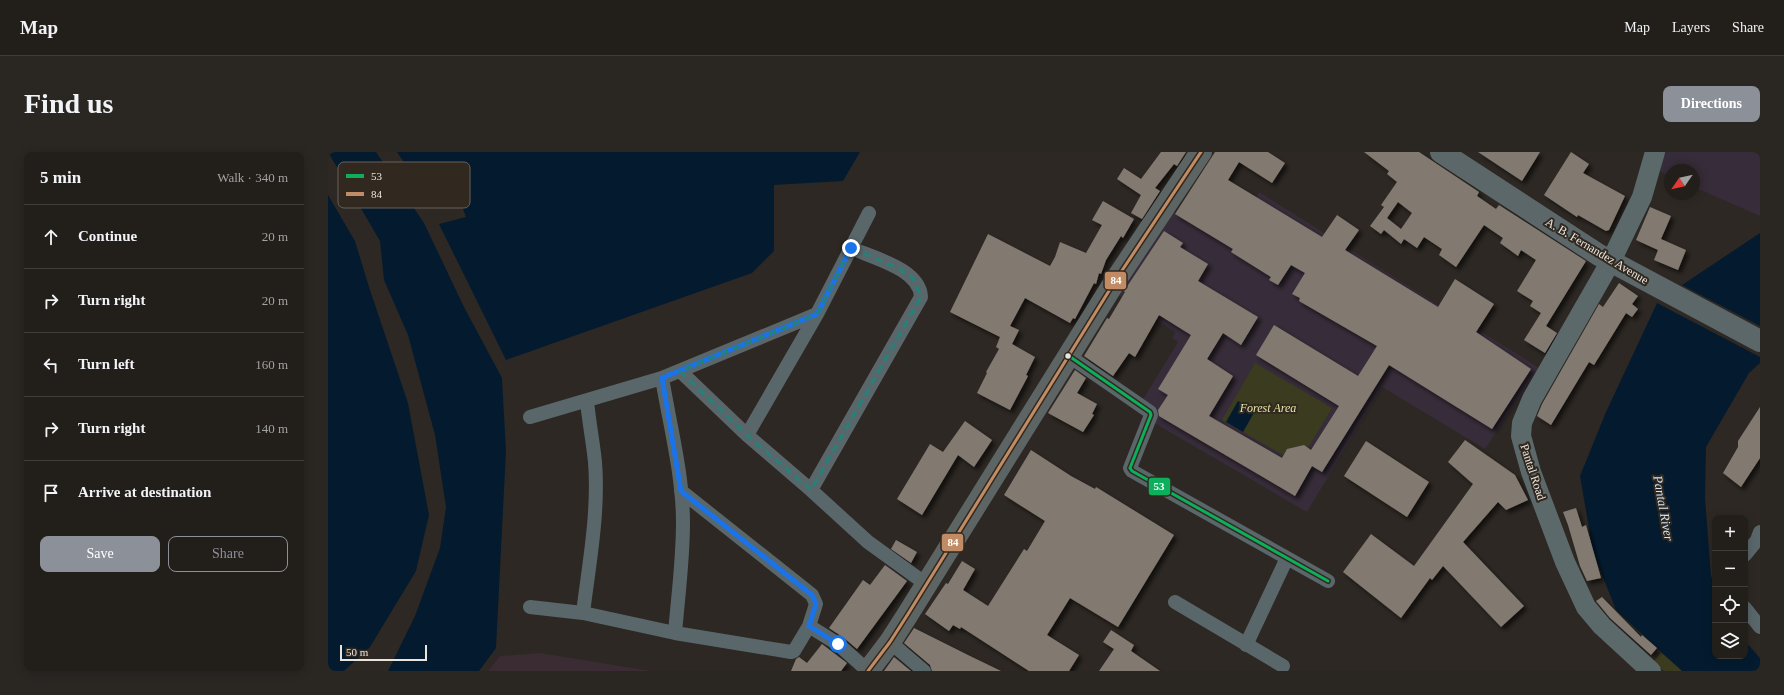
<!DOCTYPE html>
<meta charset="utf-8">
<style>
:root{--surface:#221e1a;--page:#2a2723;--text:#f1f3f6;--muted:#a2a2a2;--line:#3f3c39;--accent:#8c9099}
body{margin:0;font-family:"Times New Roman",serif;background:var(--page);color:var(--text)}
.controls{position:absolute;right:12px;bottom:12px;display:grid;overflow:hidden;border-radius:8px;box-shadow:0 2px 10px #0003}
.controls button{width:36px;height:36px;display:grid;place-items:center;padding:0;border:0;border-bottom:1px solid var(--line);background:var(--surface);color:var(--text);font:20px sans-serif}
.compass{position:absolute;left:1336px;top:12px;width:36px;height:36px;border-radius:50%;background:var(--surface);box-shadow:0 2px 10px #0003;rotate:236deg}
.scale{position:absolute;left:12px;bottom:10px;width:87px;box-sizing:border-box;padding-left:4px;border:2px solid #e9e4de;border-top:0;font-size:11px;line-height:14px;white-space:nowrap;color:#e9e4de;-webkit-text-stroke:3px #31291f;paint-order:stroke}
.stop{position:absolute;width:12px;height:12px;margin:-9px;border:3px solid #1a73e8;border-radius:50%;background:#fff}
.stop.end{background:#1a73e8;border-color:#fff;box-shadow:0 1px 4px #0008}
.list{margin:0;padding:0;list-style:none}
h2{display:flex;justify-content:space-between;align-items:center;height:52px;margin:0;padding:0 16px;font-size:17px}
h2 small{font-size:13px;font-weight:400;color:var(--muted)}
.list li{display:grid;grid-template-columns:26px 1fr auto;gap:12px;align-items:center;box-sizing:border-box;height:64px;padding:0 16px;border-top:1px solid var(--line)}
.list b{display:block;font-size:15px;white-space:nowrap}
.list em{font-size:13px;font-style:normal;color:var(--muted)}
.actions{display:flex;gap:8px;padding:12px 16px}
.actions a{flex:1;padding:9px 0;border:1px solid var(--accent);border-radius:8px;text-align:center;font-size:14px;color:var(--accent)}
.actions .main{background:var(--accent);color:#fff}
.icon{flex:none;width:22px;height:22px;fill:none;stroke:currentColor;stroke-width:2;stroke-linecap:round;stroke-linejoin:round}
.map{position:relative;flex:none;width:1432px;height:519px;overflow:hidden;border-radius:8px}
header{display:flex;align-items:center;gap:24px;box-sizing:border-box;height:56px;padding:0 20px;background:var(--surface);border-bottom:1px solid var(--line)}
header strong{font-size:19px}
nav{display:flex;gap:22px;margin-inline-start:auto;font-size:14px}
.intro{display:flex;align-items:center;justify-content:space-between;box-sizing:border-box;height:96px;padding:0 24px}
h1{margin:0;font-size:28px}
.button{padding:10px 18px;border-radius:8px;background:var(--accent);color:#fff;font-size:14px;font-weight:700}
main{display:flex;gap:24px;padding:0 24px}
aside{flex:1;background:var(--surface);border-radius:8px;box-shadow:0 2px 10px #0003}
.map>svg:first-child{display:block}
.commercial{fill:#3b2b33}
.education{fill:#372c39}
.green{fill:#3b3b20}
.water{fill:#041b2f}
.pier{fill:#2d2823}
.building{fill:#827971;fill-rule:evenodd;filter:url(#shadow)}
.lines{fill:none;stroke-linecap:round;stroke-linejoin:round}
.street{stroke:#5a676a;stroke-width:14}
.secondary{stroke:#5c696a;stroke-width:20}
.primary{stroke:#5b6768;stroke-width:22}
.highway{stroke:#5c6464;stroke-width:22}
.bus-1-casing{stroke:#31291f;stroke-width:6}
.bus-2-casing{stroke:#31291f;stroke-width:6}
.bus-1{stroke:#0daf5c;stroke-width:3}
.bus-2{stroke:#c18c65;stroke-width:3}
.route{stroke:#1a73e8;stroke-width:5}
.marked{fill:none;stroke:#258179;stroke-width:3;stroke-dasharray:8 5;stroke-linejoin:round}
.bus-dot{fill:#e9e4de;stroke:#31291f;stroke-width:1.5}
.labels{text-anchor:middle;stroke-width:4;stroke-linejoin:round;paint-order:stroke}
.street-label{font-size:12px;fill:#e9e4de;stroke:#31291f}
.park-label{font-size:12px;font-style:italic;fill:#e3e7a5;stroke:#31291f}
.water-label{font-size:13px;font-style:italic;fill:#d2e7fa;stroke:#31291f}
.key{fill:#31291f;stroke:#686158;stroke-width:1}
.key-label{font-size:11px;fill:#e9e4de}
.line-badge{stroke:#31291f;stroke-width:1.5}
.badge-label{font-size:11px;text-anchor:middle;font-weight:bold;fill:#fff}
</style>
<header>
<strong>Map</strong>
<nav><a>Map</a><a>Layers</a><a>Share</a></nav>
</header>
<div class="intro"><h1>Find us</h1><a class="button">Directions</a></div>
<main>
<aside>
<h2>5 min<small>Walk · 340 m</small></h2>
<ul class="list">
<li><svg class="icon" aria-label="ahead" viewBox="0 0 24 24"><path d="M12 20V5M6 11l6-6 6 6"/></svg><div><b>Continue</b></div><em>20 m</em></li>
<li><svg class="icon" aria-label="right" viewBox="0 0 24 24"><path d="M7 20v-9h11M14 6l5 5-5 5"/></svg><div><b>Turn right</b></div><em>20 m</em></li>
<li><svg class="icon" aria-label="left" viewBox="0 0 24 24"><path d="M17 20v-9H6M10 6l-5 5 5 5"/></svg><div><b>Turn left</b></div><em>160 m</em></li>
<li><svg class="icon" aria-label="right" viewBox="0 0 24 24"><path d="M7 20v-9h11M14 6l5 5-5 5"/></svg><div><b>Turn right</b></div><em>140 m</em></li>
<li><svg class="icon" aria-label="arrive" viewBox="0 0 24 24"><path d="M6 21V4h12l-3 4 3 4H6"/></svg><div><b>Arrive at destination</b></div></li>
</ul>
<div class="actions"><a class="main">Save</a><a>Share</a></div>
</aside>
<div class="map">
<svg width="1432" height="519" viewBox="0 0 1432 519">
<defs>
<filter id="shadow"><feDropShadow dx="3.5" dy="3.5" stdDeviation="2" flood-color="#0009"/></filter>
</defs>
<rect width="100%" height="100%" fill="#2d2823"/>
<path class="commercial" d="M 212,501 L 323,519 L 160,519 L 172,504 Z"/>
<path class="education" d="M 1335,0 L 1432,0 L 1432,64 L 1366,35 L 1366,18 L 1342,18 L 1342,24 L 1332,19 Z
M 931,40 L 1211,216 L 1157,297 L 1054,235 L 979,360 L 821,268 L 814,249 L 850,190 L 844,186 L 847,180 L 785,139 L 838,56 L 898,93 Z"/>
<path class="green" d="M 927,211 L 1004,256 L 980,296 L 976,293 L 959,297 L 955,303 L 894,268 Z
M 1333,501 L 1355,519 L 1336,519 L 1325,510 Z"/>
<path class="water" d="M 0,0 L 48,0 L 96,71 L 136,155 L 174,226 L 178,299 L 168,496 L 151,519 L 60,519 L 87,464 L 112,396 L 118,355 L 107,283 L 80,183 L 56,128 L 52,89 Z
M 69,0 L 532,0 L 515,29 L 446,33 L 446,99 L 424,121 L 178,208 L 111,72 L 138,65 L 124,27 L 91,33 Z
M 0,43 L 27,89 L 41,135 L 80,251 L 101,363 L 88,419 L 42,495 L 16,519 L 0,519 Z
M 1432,81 L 1432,211 L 1421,221 L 1378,295 L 1377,346 L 1383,424 L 1387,435 L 1387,504 L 1417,504 L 1417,489 L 1432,506 L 1432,519 L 1354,519 L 1288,458 L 1265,400 L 1252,324 L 1278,260 L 1330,149 Z
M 910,249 L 927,259 L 915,280 L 898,270 Z"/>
<path class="pier" d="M 1352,132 L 1432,174 L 1432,205 L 1327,150 Z"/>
<path class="building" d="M 833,0 L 858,0 L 849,14 L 846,12 L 827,36 L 832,39 L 814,67 L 803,61 L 813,43 L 789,27 L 796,16 L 813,27 Z
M 887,0 L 940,0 L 957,11 L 944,31 L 911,10 L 900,28 L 994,85 L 1009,63 L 1031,78 L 1017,98 L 1110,155 L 1127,127 L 1166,152 L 1148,180 L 1203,217 L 1164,277 L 1061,213 L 994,320 L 984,314 L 967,344 L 831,264 L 830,258 L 840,243 L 830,237 L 863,183 L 831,163 L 807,205 L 801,201 L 785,224 L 756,204 L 779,166 L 781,167 L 797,140 L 796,139 L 836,79 L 855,91 L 852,95 L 880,112 L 870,129 L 930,165 L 913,193 L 895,181 L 879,207 L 905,224 L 881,264 L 954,306 L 959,297 L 976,293 L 983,298 L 1011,254 L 928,203 L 946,173 L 1030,224 L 1049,194 L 971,149 L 972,146 L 964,142 L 977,121 L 963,113 L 950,133 L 941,128 L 943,125 L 903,100 L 905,97 L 847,62 Z
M 1036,0 L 1091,0 L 1151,40 L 1149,44 L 1168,57 L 1171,53 L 1258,109 L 1218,174 L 1229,181 L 1217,201 L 1196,188 L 1213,161 L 1202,154 L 1205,149 L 1189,139 L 1208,108 L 1193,98 L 1190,104 L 1172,91 L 1175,86 L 1156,73 L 1128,115 L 1111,103 L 1114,97 L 1096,85 L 1089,96 L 1076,87 L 1073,92 L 1056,78 L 1053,82 L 1042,74 L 1056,55 L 1053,53 L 1069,30 L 1059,22 L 1061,19 ZM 1070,50 L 1084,61 L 1073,77 L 1059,66 Z
M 1150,0 L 1212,0 L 1194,29 Z
M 1243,0 L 1261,12 L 1255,21 L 1297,44 L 1281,78 L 1278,79 L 1250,63 L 1249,65 L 1216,43 Z
M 775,49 L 806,67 L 795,86 L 793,84 L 778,108 L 773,122 L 771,121 L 768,132 L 766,131 L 747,167 L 745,166 L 742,171 L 697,146 L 682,174 L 691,178 L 684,192 L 707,205 L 698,223 L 700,224 L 682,258 L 649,241 L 659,221 L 658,220 L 671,197 L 668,195 L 672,185 L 622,160 L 660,82 L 722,114 L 727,105 L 732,90 L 758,101 L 774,73 L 764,68 Z
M 1322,55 L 1343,64 L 1333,87 L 1358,98 L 1350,118 L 1326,108 L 1330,98 L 1308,88 Z
M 1291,131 L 1310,144 L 1304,152 L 1310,157 L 1304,165 L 1298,161 L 1266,213 L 1261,210 L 1223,273 L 1209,264 L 1214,252 L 1271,152 L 1275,155 Z
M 747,218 L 758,226 L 749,241 L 769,252 L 764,262 L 766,263 L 755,280 L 720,261 Z
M 1432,255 L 1432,306 L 1413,335 L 1395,321 L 1410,295 L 1410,289 Z
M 637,269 L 664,288 L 646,315 L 630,303 L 594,363 L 569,347 L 602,292 L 615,300 Z
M 1137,288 L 1187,323 L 1200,348 L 1178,358 L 1170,350 L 1135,390 L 1196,454 L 1173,475 L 1115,414 L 1104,428 L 1102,426 L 1073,466 L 1015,420 L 1043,382 L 1086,414 L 1145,332 L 1120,310 Z
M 1038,289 L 1101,330 L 1079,365 L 1016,324 Z
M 703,298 L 743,324 L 767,337 L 768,335 L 846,383 L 790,475 L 742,446 L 719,483 L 751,503 L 741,519 L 701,519 L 633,475 L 632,477 L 625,473 L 621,479 L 597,462 L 618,431 L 620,432 L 634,409 L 647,417 L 635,438 L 660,454 L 696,397 L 699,399 L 717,369 L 676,343 Z
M 1248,356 L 1254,375 L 1258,373 L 1273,426 L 1259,429 L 1252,414 L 1240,373 L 1235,360 Z
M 568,388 L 589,400 L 583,411 L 563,397 Z
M 557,413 L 579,429 L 529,497 L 516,486 L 501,476 L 535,428 L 542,433 Z
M 1274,445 L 1313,485 L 1314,483 L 1329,496 L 1323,503 L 1282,466 L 1268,449 Z
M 586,476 L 642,504 L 673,519 L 604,519 L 602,513 L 576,491 Z
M 783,478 L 806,493 L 803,499 L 832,519 L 771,519 L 786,497 L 775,490 Z
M 494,492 L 519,511 L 513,519 L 463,519 L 468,507 L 471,505 L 479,511 Z
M 566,505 L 583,519 L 556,519 Z"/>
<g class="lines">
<path class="street" d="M 741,204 L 822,260 L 823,263 L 802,316 L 804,319 L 1000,429
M 352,219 L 419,283 L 483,338 L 540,390 L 598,432
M 334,226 C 342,274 355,323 355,371 C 355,408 350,445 347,481
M 202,265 L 334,226 L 489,162
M 419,283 L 489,162 L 541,61
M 483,338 L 593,145 C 592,117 545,106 523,96
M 1417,403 L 1429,388 L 1432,380
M 847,450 L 955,514
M 202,455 L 255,461 L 347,481 L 463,500 L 466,499 L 481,474 L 488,452 L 484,443 L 353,339
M 1417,456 L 1432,475
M 255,461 C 261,412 271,360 267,310 C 265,290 261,270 259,249
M 481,474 L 510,492 L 540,519
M 562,490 L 596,519
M 918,493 L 959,406"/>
<path class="secondary" d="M 1323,519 L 1274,474 L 1258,455 L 1237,410 L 1203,320 L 1193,284 L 1194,271 L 1204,247 L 1283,109 L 1314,45 L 1327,0"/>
<path class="primary" d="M 1113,0 L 1271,103 L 1432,189"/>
<path class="highway" d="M 540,519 L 562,490 L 580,462 L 789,126 L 873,0"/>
<g class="bus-1-casing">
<path id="bus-1" d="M 741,204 L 822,260 L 823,263 L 802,316 L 804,319 L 1000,429"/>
</g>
<g class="bus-2-casing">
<path id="bus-2" d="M 540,519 L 562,490 L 580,462 L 789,126 L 873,0"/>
</g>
<use href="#bus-1" class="bus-1"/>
<use href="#bus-2" class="bus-2"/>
</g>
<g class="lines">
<path class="route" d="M 510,492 L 481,474 L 488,452 L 484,443 L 353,339 L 334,226 L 489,162 L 523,96"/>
</g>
<path class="marked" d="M 523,96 L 570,116 L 585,126 L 593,145 L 483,338 L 419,283 L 352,219 L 489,162 Z"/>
<circle class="bus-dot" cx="740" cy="204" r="3.5"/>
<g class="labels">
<g class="street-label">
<text transform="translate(1269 99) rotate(31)" y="4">A. B. Fernandez Avenue</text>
<text transform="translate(1205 320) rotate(72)" y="4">Pantal Road</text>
</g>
<g class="park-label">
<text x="940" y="260">Forest Area</text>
</g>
<g class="water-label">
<text transform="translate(1336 356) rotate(80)" y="5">Pantal River</text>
</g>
</g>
<rect x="10" y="10" width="132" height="46" rx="6" class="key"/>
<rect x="18" y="22" width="18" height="4" fill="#0daf5c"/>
<rect x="18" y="40" width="18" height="4" fill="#c18c65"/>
<g class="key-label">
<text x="43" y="28">53</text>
<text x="43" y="46">84</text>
</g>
<g class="line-badge">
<rect x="776" y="119" width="23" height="19" rx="4" fill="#c18c65"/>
<rect x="820" y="325" width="23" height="19" rx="4" fill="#0daf5c"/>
<rect x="613" y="381" width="23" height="19" rx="4" fill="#c18c65"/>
</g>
<g class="badge-label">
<text x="788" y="132">84</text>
<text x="831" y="338">53</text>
<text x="625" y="394">84</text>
</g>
</svg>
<div class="controls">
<button>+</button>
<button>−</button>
<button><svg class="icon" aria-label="locate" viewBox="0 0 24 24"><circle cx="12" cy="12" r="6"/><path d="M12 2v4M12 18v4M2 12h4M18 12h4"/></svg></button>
<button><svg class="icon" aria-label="layers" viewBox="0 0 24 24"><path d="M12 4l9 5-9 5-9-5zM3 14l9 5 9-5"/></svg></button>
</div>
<svg class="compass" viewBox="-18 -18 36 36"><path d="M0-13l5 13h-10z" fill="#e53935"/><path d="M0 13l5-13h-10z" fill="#a2a2a2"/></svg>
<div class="scale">50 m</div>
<div class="stop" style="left:510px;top:492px"></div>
<div class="stop end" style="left:523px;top:96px"></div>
</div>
</main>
